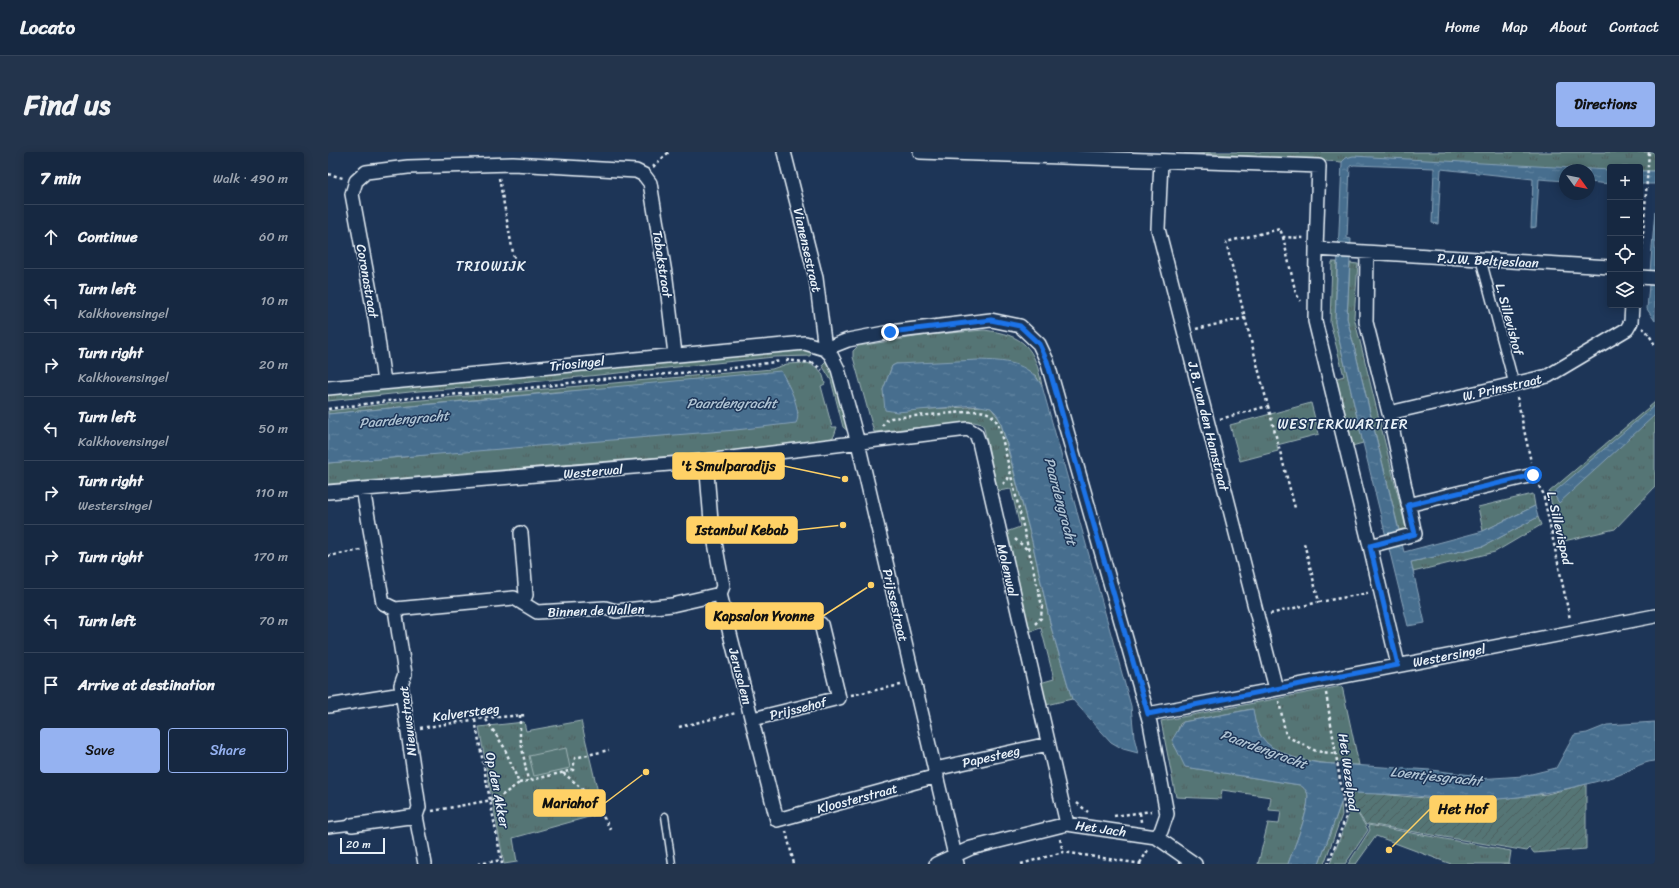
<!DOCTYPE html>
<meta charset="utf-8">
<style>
:root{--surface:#162841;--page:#23344c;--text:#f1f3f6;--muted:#9ea6b1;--line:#35445a;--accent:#95b2f1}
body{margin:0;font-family:Sriracha,sans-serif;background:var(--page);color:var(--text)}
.controls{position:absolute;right:12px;top:12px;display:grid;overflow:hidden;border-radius:4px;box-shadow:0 2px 10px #0003}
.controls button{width:36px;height:36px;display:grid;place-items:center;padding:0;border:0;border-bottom:1px solid var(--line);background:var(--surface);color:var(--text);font:20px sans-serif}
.compass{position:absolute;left:1231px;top:12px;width:36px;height:36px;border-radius:50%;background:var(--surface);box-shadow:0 2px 10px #0003;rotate:123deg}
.scale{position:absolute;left:12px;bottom:10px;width:45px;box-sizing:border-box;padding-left:4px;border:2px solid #e8f1f8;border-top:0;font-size:11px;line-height:14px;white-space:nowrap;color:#e8f1f8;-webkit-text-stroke:3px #1d3557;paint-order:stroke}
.stop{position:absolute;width:12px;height:12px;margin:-9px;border:3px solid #1a73e8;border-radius:50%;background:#fff}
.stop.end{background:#1a73e8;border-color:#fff;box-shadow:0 1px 4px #0008}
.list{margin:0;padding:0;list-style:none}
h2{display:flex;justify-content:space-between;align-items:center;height:52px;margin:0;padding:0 16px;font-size:17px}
h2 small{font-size:13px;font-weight:400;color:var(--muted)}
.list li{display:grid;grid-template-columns:26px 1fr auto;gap:12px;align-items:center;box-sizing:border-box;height:64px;padding:0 16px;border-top:1px solid var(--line)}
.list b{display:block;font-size:15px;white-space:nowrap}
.list p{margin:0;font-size:13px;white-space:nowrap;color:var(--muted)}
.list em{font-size:13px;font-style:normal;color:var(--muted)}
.actions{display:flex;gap:8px;padding:12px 16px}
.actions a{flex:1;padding:9px 0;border:1px solid var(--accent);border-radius:4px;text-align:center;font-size:14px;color:var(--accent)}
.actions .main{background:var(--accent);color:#111}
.icon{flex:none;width:22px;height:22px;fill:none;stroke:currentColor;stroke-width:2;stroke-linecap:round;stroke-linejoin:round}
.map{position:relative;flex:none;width:1327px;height:712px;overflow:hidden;border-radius:4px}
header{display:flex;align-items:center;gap:24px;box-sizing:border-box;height:56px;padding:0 20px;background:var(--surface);border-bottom:1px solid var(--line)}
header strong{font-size:19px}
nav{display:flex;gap:22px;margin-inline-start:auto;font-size:14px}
.intro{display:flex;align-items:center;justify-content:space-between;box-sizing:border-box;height:96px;padding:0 24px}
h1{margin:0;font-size:28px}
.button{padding:10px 18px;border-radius:4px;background:var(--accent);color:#111;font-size:14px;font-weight:700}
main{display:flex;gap:24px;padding:0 24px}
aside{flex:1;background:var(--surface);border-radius:4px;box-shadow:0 2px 10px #0003}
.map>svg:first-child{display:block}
.grass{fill:url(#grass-tufts);stroke:#9eb3b6}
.garden{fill:url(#garden-furrows);stroke:#9eb3b6}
.pitch{fill:#557574;stroke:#9eb3b6}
.water{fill:url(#water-ripples);stroke:#87a2b8}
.pier{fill:#1d3557}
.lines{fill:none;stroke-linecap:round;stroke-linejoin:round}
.service-casing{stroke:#e8f1f8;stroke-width:9}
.pedestrian-casing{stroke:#e8f1f8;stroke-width:12}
.minor-casing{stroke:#e8f1f8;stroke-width:16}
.path{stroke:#e8f1f8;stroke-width:2.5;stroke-dasharray:3 3;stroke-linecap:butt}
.service{stroke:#1d3557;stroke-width:6}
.pedestrian{stroke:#1d3557;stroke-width:9}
.minor{stroke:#1d3557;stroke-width:13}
.route{stroke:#1a73e8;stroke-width:5}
.labels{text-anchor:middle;stroke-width:3;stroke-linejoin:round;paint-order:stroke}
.street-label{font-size:13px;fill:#e8f1f8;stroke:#1d3557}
.neighbourhood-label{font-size:14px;letter-spacing:1px;fill:#e8f1f8;stroke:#1d3557}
.water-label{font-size:14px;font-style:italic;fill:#afc3d3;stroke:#1d3557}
.leader{fill:none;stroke:#ffd166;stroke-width:1.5}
.callout-dot{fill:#ffd166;stroke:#1d3557;stroke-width:1.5}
.callout{fill:#ffd166;stroke:#ffd166;stroke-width:1.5}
.callout-label{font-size:14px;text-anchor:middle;font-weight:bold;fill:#111}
</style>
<header>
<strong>Locato</strong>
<nav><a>Home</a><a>Map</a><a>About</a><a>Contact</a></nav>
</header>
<div class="intro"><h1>Find us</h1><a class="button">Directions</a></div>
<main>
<aside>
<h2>7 min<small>Walk · 490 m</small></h2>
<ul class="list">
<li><svg class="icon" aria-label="ahead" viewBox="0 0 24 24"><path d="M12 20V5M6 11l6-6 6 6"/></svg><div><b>Continue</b></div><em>60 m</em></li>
<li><svg class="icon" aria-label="left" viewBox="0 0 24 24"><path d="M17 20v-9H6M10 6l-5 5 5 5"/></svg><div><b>Turn left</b><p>Kalkhovensingel</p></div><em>10 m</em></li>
<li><svg class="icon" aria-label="right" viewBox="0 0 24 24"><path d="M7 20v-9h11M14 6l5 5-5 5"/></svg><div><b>Turn right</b><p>Kalkhovensingel</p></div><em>20 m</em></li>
<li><svg class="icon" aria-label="left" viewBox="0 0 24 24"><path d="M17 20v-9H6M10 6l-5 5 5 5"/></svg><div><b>Turn left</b><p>Kalkhovensingel</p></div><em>50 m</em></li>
<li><svg class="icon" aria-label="right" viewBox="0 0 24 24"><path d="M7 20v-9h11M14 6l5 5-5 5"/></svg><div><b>Turn right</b><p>Westersingel</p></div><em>110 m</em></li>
<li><svg class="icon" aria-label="right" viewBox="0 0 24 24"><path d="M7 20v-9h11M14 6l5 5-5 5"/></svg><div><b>Turn right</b></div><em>170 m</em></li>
<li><svg class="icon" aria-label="left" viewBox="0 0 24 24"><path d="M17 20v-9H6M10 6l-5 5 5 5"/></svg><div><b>Turn left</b></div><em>70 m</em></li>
<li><svg class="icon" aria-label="arrive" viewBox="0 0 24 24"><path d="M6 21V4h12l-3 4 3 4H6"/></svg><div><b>Arrive at destination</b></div></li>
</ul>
<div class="actions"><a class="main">Save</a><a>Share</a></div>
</aside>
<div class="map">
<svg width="1327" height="712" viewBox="0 0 1327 712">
<defs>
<pattern id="grass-tufts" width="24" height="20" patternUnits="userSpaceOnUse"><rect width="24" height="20" fill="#557574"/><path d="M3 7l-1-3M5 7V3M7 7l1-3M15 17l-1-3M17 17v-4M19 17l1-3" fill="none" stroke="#4e5e5f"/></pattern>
<pattern id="garden-furrows" width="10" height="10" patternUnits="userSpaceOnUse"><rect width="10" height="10" fill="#557574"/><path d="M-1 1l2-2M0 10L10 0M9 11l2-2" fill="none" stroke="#4e5e5f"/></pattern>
<pattern id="water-ripples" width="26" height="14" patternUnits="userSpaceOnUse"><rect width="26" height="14" fill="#466e8e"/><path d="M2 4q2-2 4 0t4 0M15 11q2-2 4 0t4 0" fill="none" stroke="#61839f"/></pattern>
</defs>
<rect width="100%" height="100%" fill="#1d3557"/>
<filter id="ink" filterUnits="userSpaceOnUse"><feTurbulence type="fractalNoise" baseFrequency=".025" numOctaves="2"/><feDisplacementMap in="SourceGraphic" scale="8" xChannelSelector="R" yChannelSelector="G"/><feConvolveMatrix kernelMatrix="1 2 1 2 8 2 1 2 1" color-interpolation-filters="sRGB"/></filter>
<g filter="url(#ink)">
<path class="grass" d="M 856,0 L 1327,0 L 1327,19 L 1312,19 L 1312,15 L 1282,15 L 1282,20 L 1026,8 L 1014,10 Z
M 1004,110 L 1009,110 L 1007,170 L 1035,291 L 1024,294 L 1006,227 L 1016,224 L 1002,170 Z
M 1022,111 L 1030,112 L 1026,165 L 1078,376 L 1071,378 L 1019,166 Z
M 656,178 C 696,183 707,195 714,234 L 708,224 L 701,219 L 568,212 L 564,214 L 555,238 L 564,259 L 657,254 L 663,256 L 672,268 L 704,389 L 723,475 L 744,547 L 718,553 L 712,531 L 726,527 L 713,476 L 700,480 L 678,380 L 692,375 L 683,337 L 670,339 L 656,276 L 654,272 L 646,270 L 546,280 L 525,205 L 525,199 L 530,194 L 600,183 Z
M 464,197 L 484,198 L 482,204 L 446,205 L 164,234 L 91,239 L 0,249 L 0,241 Z
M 499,208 L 508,222 L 522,281 L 515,275 L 503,228 L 494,213 Z
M 479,211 C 491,215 495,219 497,232 L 493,234 L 504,275 L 509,275 L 506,284 L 502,287 L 406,299 L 0,332 L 0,311 L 87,304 L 470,261 L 458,229 L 227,240 L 0,262 L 0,259 L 82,249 L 444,217 L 459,212 Z
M 1327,250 L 1327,335 L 1287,377 L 1232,390 L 1221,340 Z
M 983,251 L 991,282 L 949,293 L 950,299 L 912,309 L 902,273 Z
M 1205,342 L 1207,354 L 1155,379 L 1150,355 Z
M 1210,365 L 1213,373 L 1167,400 L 1085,420 L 1083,410 L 1156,394 Z
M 1014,534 L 1031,613 C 1003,613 949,610 933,584 C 928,576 926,566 924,557 L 855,570 L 852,572 L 845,592 L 852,602 L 858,615 L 972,633 C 976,636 980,639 980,645 C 980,662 966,695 960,712 L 930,712 L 940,671 L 951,672 L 953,659 L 941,658 L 943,645 L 894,638 L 893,647 L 848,645 L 833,569 Z
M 253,569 L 275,661 L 185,686 L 189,710 L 176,712 L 151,575 L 196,570 L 198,579 Z
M 1018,643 L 1040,678 L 1017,712 L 1002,712 L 1020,665 L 1021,660 Z
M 1013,651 L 1014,663 L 996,712 L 991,712 Z
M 1040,673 L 1183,699 L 1181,712 L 1123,712 L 1048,684 L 1028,712 L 1020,712 L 1042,678 Z"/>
<path class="garden" d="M 1258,632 L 1258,697 L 1206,701 L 1202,696 L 1199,699 L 1040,672 L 1038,673 L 1018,643 L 1028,640 L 1154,651 L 1159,648 L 1219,642 Z"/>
<path class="pitch" d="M 238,596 L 242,616 L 206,624 L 201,604 Z"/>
<path class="water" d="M 1025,4 L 1282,18 L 1282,32 L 1261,30 L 1261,18 L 1237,18 L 1237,29 L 1211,27 L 1208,75 L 1203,76 L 1205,27 L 1113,17 L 1110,72 L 1104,71 L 1106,16 L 1026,13 L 1022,14 L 1019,86 L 1023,87 L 1019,166 L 1076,400 L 1155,379 L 1207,354 L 1210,365 L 1156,394 L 1083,410 L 1097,471 L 1080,474 L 1035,291 L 1007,170 L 1014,10 L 1018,6 Z
M 1312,19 L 1327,19 L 1327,32 L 1312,32 Z
M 1327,59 L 1327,169 L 1319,157 Z
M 650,208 C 676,209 700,209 714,234 L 803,554 L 806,585 L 810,601 L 795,597 L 783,590 L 744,547 L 723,475 L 704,389 L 679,292 L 672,268 L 668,261 L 663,256 L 646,253 L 569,260 L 557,258 L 555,238 L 564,214 L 568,212 Z
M 453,219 C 459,230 475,259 468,271 L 408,278 L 0,311 L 0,262 Z
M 1327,253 L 1327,263 L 1231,351 L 1225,341 Z
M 925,557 L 927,569 L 932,583 L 939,591 L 945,596 L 969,607 L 991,611 L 1103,618 L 1144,623 L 1150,627 L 1195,624 L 1228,616 L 1246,583 L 1259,581 L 1279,573 L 1327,570 L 1327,609 C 1311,610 1300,621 1285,625 C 1243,637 1202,645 1159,648 L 1154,651 L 1079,643 L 1022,641 L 1016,645 L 1013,651 L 991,712 L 960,712 C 966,695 980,662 980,645 C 980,639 976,636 972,633 L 857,615 L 844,588 L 855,570 Z"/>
<path class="pier" d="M 1007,610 L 1012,611 L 1018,646 L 1016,650 L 1014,651 Z"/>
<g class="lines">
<g class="service-casing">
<path id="service" d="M 337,664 L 344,712"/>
</g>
<g class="pedestrian-casing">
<path id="pedestrian" d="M 1153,108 L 1186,232
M 0,676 L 24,673"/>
</g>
<g class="minor-casing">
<path id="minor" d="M 456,0 L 488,126 L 497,197
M 592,0 L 991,14 L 988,97 L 1282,115
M 833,9 L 830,77 L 948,537
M 988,97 L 987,169 L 1042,394
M 1039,101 L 1038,170 L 1061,261 L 1087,382 L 1042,394 L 1070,513
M 1312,125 L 1327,126
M 497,197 L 520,188 L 562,180 L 663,168 L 692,174 L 711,192 L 719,209 L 822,571 L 839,662 L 833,679 L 828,685
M 56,230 L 47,166 L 24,42 L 28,29 L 38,20 L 80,15 L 185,12 L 308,19 L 316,23 L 322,31 L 338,127 L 347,202
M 0,236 L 477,191 L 497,197 L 503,203 L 510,217 L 530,291 L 629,712
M 1061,261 L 1220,224 L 1299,177 L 1303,170 L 1304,153
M 378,309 L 383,369 L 395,434 L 392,442 L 449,668 L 609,624
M 35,337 L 55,451 L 67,457 L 77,522 L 73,533 L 91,655 L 88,664 L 97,712
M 0,340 L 378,309 L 640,277 L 648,282 L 651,290 L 739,672
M 1080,353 L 1205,323
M 193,381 L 198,443 L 194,451
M 67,457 L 186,446 L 209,460 L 277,456 L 288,459 L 344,453 L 392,442
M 0,554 L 74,542
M 820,562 L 1327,464
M 425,567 L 511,546 L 493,472
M 607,617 L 720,592
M 24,673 L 88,664
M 608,712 L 643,696 L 739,672 L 828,685 L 867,712"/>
</g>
<path class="path" d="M 325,15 L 341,0
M 0,22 L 15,26
M 171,26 L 186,106
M 955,85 L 968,142 L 973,149
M 1313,111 L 1321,0
M 1314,176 L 1318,178 L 1327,193
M 868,177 L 917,166 L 898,90 L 952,77 L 955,85 L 976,86
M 458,208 L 485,211
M 486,210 L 485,211 L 494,218
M 1189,245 L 1203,310
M 940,254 L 967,356
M 0,257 L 90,245 L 176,239 L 274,227 L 392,218 L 453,209
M 892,267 L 940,254 L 917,166
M 554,274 L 558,268 L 563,266 L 649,259 C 671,259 671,277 676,294 L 714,454 L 713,466 L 707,472
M 675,332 L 680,327 L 682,319
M 1211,334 L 1215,341 L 1242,467
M 687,387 L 700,398
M 0,404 L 33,398
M 991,450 L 1040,441
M 942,462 L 991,450 L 976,391
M 998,541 L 1018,665 L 1000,712
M 523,543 L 573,533
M 951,549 L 958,584 L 988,599 L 1008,602
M 192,563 L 192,584 L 200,629
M 147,568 L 174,712
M 351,575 L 408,561
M 92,576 L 157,566 L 198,563
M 235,621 C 259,639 268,652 283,678
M 191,631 L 245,618 L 247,606 L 281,598
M 749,651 L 760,660
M 104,659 L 169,647 L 191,631 L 176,595 L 157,566
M 812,661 L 813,670
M 786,664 L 824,659
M 458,679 L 466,712
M 732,687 L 735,700
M 812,711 L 820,698
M 150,712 L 174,708
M 693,712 L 735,700 L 814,712"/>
<use href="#service" class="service"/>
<use href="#pedestrian" class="pedestrian"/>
<use href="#minor" class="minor"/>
</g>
</g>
<g class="lines" filter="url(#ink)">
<path class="route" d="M 562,180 L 663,168 L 692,174 L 711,192 L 719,209 L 820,562 L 1070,513 L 1042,394 L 1087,382 L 1080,353 L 1205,323"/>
</g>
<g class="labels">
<g class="street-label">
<text transform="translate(480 98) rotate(77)" y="5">Vianensestraat</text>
<text transform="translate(1160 108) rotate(3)" y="5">P.J.W. Beltjeslaan</text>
<text transform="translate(335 112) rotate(81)" y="5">Tabakstraat</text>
<text transform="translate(40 129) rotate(80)" y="5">Coronastraat</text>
<text transform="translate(1182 167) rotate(75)" y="5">L. Sillevishof</text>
<text transform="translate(249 211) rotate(-6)" y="5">Triosingel</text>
<text transform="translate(1174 235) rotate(-13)" y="5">W. Prinsstraat</text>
<text transform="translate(881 274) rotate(76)" y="5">J.B. van den Hamstraat</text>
<text transform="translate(265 319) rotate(-5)" y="5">Westerwal</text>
<text transform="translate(1232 376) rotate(77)" y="5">L. Sillevispad</text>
<text transform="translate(680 418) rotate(77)" y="5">Molenwal</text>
<text transform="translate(568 453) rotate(77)" y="5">Prijssestraat</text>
<text transform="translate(268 458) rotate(-2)" y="5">Binnen de Wallen</text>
<text transform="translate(1121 503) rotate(-11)" y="5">Westersingel</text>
<text transform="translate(413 524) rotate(75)" y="5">Jerusalem</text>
<text transform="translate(470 556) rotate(-14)" y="5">Prijssehof</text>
<text transform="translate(138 560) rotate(-8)" y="5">Kalversteeg</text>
<text transform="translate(79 569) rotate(-97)" y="5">Nieuwstraat</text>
<text transform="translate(663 604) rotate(-13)" y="5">Papesteeg</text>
<text transform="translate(1021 620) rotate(82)" y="5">Het Wezelpad</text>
<text transform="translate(170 638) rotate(79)" y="5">Op den Akker</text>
<text transform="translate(529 646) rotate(-15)" y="5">Kloosterstraat</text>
<text transform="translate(773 676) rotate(8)" y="5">Het Jach</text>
</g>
<g class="neighbourhood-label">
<text x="163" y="119">TRIOWIJK</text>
<text x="1015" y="277">WESTERKWARTIER</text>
</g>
<g class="water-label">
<text x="404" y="256">Paardengracht</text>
<text transform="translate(76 267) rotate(-5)" y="5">Paardengracht</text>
<text transform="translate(733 349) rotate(75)" y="5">Paardengracht</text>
<text transform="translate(936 597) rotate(20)" y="5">Paardengracht</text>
<text transform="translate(1108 624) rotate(6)" y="5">Loentjesgracht</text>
</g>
</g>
<path class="leader" d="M517 327L456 314M515 373L469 378M543 433L495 464M318 620L277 651M1061 698L1102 657"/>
<g class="callout-dot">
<circle cx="517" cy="327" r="4"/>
<circle cx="515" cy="373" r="4"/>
<circle cx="543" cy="433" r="4"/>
<circle cx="318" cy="620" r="4"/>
<circle cx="1061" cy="698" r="4"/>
</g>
<g class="callout">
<rect x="345" y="301" width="111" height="26" rx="4"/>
<rect x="359" y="365" width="110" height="26" rx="4"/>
<rect x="378" y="451" width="117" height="26" rx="4"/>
<rect x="206" y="638" width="71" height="26" rx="4"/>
<rect x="1102" y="644" width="66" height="26" rx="4"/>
</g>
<g class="callout-label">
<text x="400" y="319">'t Smulparadijs</text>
<text x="414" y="383">Istanbul Kebab</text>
<text x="436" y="469">Kapsalon Yvonne</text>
<text x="242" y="656">Mariahof</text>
<text x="1135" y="662">Het Hof</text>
</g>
</svg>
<div class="controls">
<button>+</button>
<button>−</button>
<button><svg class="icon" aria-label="locate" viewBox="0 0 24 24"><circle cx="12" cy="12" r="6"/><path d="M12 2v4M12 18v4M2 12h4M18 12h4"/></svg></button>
<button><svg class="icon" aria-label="layers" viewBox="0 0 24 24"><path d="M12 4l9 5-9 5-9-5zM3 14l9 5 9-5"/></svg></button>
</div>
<svg class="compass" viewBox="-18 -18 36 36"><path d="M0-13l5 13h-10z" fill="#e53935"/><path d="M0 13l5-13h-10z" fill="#9ea6b1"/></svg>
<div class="scale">20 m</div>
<div class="stop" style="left:1205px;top:323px"></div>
<div class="stop end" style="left:562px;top:180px"></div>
</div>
</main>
